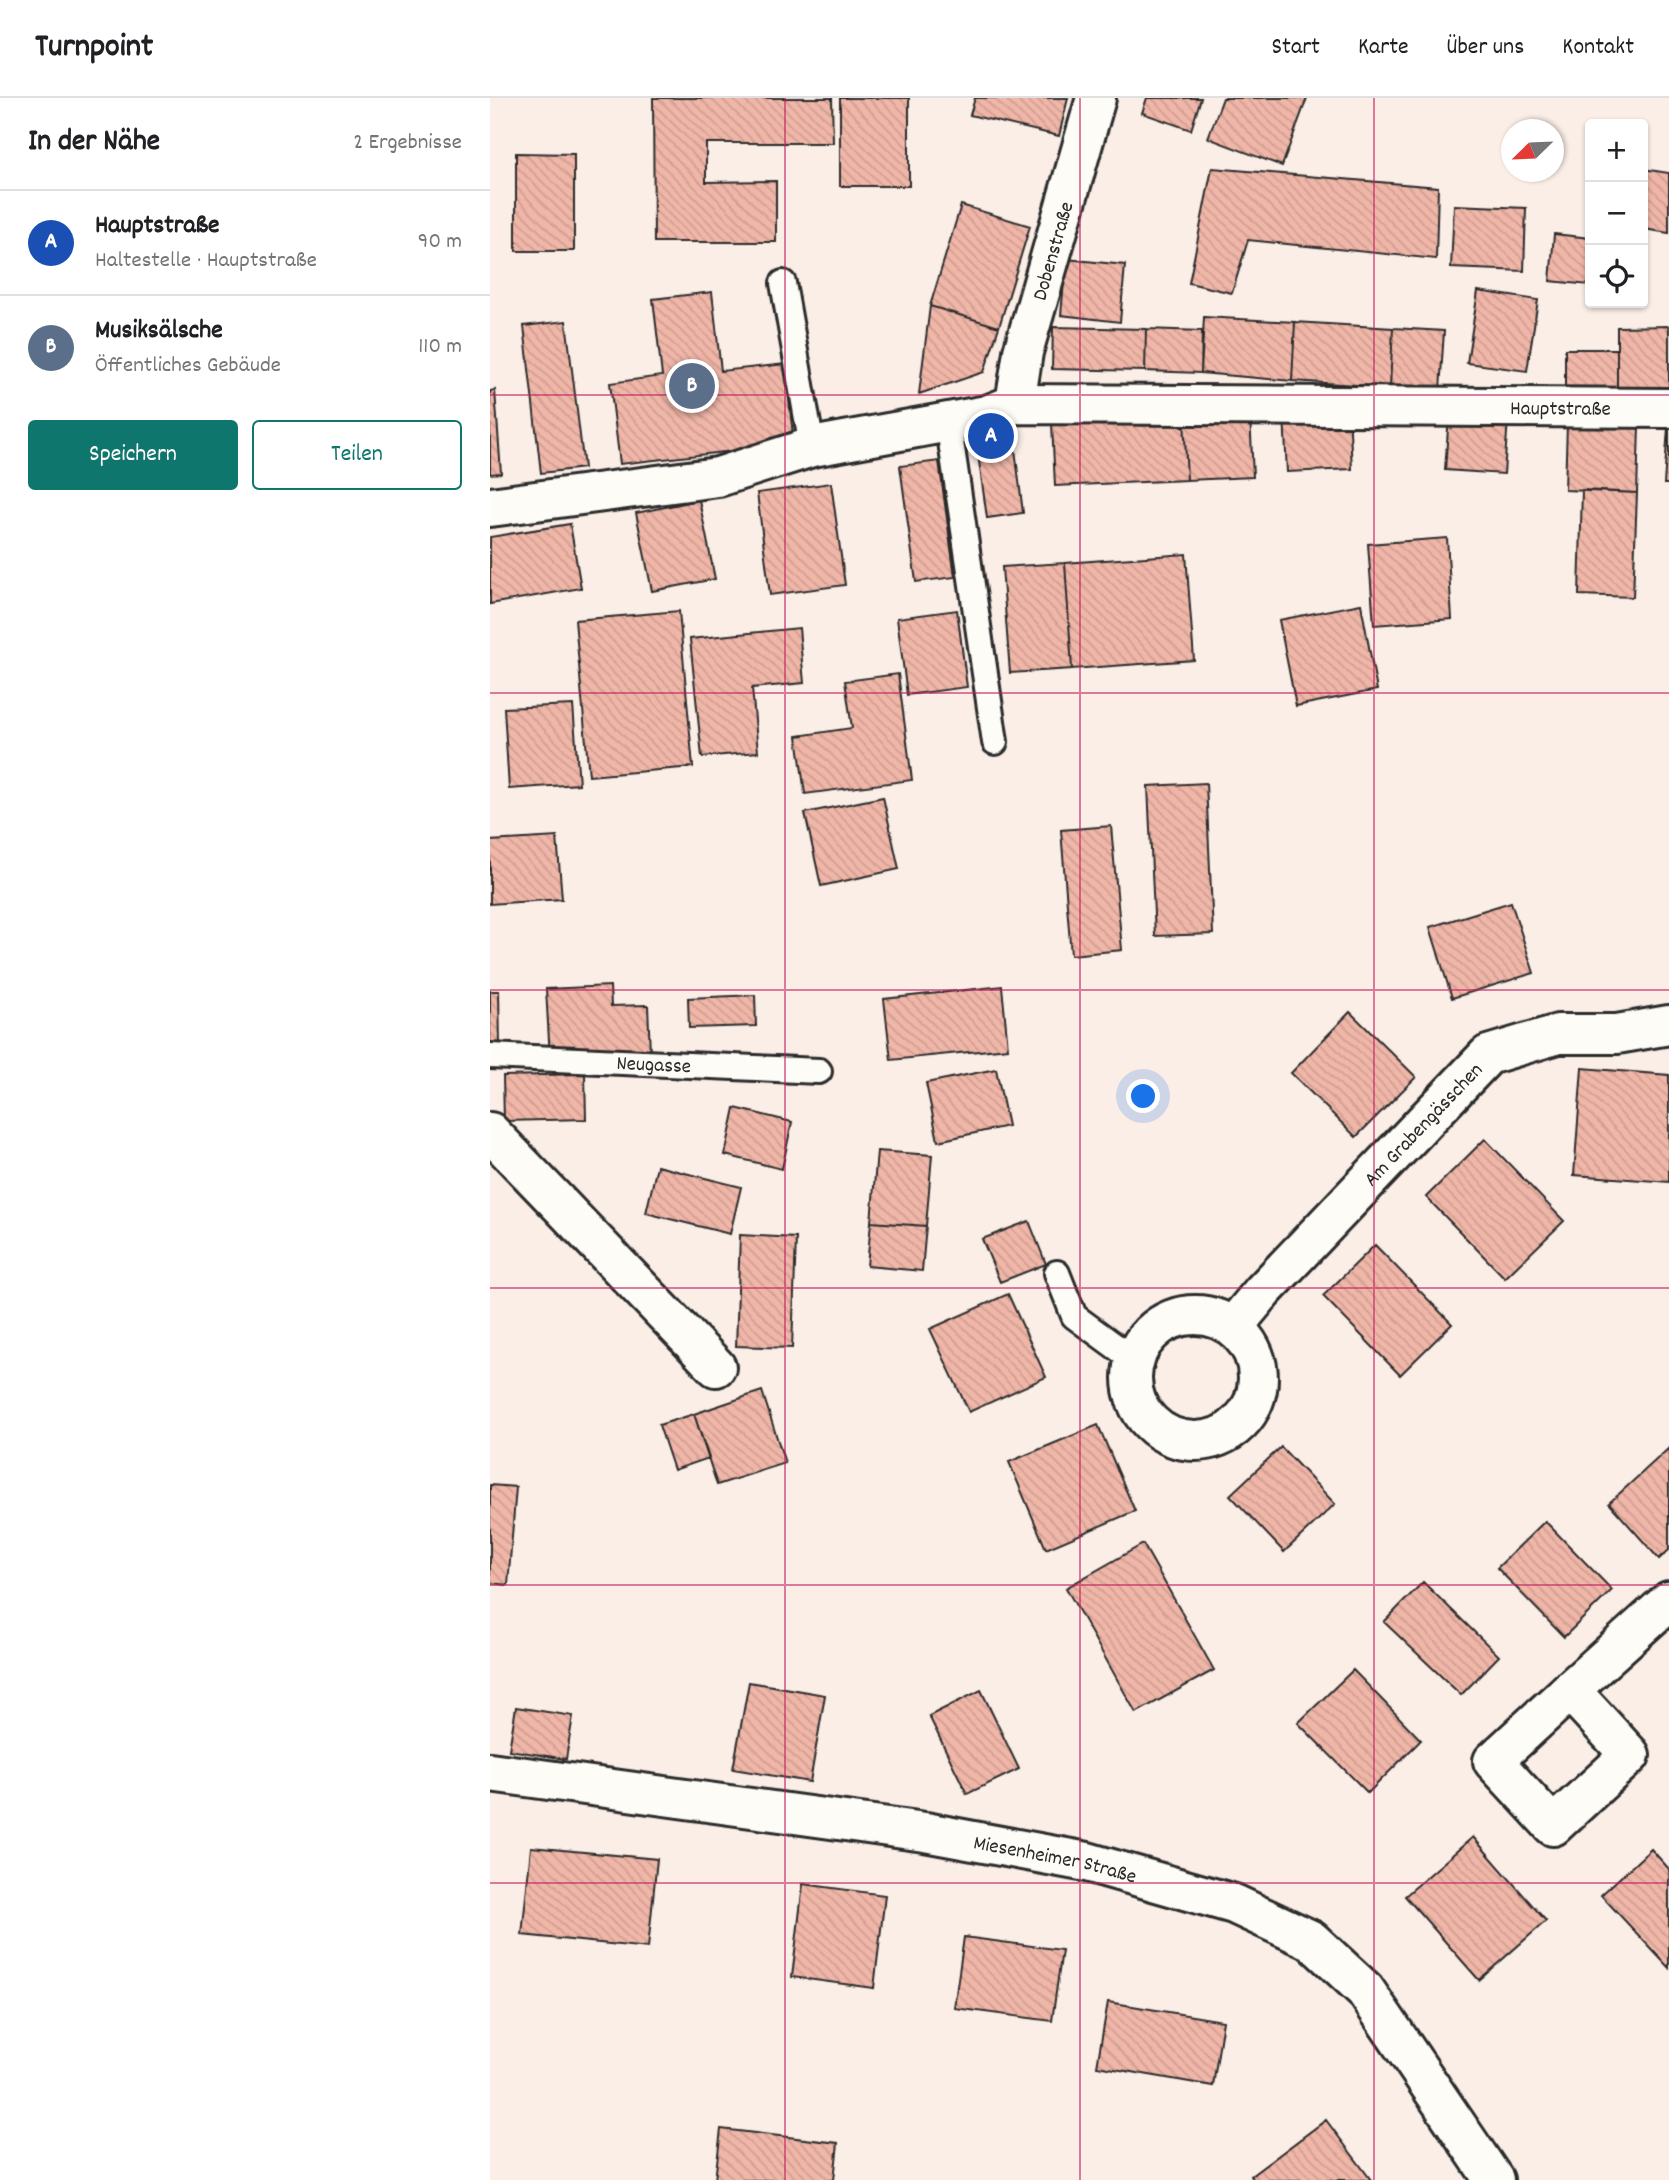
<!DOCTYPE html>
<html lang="de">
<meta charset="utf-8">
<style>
:root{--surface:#fff;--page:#f2f2f2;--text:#202124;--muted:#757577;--line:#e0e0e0;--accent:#0f766e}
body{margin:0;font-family:Dekko,sans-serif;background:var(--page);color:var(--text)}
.controls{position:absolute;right:21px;top:21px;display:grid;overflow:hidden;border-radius:7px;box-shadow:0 2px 5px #0004}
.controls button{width:63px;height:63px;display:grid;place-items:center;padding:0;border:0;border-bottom:2px solid var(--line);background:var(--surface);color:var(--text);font:35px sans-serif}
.compass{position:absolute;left:1011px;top:21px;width:63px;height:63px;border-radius:50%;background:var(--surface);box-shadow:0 2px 5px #0004;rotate:247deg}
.you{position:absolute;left:654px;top:999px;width:24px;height:24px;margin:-18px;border:5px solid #fff;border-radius:50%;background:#1a73e8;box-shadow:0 0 0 10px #1a73e833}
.badge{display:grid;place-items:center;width:46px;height:46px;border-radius:50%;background:var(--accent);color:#fff;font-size:23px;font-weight:700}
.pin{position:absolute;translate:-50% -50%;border:4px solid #fff;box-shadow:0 2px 7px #0006}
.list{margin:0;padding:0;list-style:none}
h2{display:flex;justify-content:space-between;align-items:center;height:91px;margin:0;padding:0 28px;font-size:30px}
h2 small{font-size:23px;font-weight:400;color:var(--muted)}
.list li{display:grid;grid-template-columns:46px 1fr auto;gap:21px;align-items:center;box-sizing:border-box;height:105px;padding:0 28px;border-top:2px solid var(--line)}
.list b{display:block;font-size:26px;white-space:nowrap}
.list p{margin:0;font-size:23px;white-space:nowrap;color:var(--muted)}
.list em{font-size:23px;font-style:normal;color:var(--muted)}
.actions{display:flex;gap:14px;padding:21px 28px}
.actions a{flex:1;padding:16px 0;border:2px solid var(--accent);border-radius:7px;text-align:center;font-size:24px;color:var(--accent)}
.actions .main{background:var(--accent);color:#fff}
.icon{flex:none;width:38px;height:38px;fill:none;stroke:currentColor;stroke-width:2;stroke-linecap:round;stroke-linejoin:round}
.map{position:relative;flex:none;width:1179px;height:2082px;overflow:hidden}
header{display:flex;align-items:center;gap:42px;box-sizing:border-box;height:98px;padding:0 35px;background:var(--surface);border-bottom:2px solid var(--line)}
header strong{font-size:33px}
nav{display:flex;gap:38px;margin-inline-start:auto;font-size:24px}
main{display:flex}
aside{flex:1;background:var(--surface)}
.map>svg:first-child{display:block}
.building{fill:url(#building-back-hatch);stroke:#2b2b2b;stroke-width:2}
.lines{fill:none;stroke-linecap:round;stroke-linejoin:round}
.lane-casing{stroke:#2b2b2b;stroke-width:30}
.street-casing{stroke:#2b2b2b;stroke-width:44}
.lane{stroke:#fdfcf7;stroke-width:24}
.street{stroke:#fdfcf7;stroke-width:38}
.grid{fill:none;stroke:#c2185b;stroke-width:2;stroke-opacity:0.55}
.labels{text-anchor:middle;stroke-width:6;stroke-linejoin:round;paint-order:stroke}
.street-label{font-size:21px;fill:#2b2b2b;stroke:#fdfcf7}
</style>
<header>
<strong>Turnpoint</strong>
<nav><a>Start</a><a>Karte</a><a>Über uns</a><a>Kontakt</a></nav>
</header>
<main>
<aside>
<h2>In der Nähe<small>2 Ergebnisse</small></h2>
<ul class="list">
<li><span class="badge" style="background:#1a4fb4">A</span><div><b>Hauptstraße</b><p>Haltestelle · Hauptstraße</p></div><em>90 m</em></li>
<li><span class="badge" style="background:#5c6f8a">B</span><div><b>Musiksälsche</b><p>Öffentliches Gebäude</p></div><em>110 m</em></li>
</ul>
<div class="actions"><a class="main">Speichern</a><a>Teilen</a></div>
</aside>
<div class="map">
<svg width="1179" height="2082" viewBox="0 0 1179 2082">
<defs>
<pattern id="building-back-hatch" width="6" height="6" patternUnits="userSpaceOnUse" patternTransform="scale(1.75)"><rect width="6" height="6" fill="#f0b6a8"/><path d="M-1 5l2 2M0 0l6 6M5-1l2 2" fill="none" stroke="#ce9d91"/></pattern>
</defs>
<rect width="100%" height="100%" fill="#faeee7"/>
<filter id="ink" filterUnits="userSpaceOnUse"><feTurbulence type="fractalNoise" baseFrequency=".0143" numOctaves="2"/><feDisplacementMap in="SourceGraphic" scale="14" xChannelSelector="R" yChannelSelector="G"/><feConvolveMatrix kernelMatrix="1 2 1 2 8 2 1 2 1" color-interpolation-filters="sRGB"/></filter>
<g filter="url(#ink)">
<path class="building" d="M 163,0 L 342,0 L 343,45 L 216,45 L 216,84 L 286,83 L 286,144 L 164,144 Z
M 350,0 L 419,0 L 419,88 L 350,88 Z
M 485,0 L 578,0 L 569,38 L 480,17 Z
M 657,0 L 711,0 L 701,32 L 652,15 Z
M 733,0 L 817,0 L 792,68 L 718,40 Z
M 26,55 L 84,56 L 84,153 L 26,153 Z
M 722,70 L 948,89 L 946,161 L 758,142 L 742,195 L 699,185 Z
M 1153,71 L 1179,75 L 1179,135 L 1153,131 Z
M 471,107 L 540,128 L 509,229 L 440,208 Z
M 964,107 L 1036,110 L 1034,173 L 961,170 Z
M 1064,136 L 1100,140 L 1100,187 L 1060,183 Z
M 576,161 L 635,167 L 630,224 L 571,217 Z
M 988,193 L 1048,202 L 1037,273 L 977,265 Z
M 222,194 L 231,273 L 295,266 L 304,346 L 130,366 L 120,285 L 172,278 L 163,201 Z
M 440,208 L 509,229 L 494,274 L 429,296 Z
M 714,219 L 805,224 L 802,283 L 711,275 Z
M 76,223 L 94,370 L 51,375 L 34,228 Z
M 805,224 L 903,230 L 900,289 L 802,283 Z
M 1179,228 L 1179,294 L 1127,294 L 1127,229 Z
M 563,229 L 656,231 L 655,273 L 562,271 Z
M 903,230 L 954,233 L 950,292 L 900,289 Z
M 656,231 L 712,233 L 711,275 L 655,273 Z
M 1075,251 L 1127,251 L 1127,294 L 1075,294 Z
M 5,292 L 11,375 L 0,376 L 0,293 Z
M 859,314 L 862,371 L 797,374 L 794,317 Z
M 760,316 L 763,379 L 697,382 L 694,319 Z
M 959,317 L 1018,321 L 1014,376 L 955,372 Z
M 694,319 L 697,382 L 565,388 L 562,325 Z
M 1077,325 L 1149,328 L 1147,395 L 1075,392 Z
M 1178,329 L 1179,330 L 1179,386 L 1174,386 Z
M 525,351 L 533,415 L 497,420 L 488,356 Z
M 449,363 L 465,479 L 426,484 L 410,368 Z
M 341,385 L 355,487 L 280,497 L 267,395 Z
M 1092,392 L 1147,395 L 1143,499 L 1089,497 Z
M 209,402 L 225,481 L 162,493 L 146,415 Z
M 80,426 L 91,490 L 0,506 L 0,439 Z
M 957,440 L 962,521 L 884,527 L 878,446 Z
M 696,456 L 704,562 L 582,571 L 575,465 Z
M 575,465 L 582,571 L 520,575 L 512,469 Z
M 871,506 L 887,592 L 806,608 L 789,522 Z
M 467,512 L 477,589 L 417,597 L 407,520 Z
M 189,513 L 203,669 L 99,678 L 85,522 Z
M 309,530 L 314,585 L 262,590 L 268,654 L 212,659 L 200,541 Z
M 408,576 L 422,682 L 315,696 L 307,638 L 362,630 L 355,583 Z
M 83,607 L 89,686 L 19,691 L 14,610 Z
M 716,685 L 723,836 L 665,838 L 658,688 Z
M 393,699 L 409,771 L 331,788 L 315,715 Z
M 621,728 L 632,852 L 581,857 L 571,732 Z
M 67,739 L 72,801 L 0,806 L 0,743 Z
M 1021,804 L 1044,875 L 962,900 L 940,829 Z
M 120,888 L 121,908 L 158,907 L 160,955 L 60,960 L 56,891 Z
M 512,888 L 518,950 L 401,962 L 394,901 Z
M 0,893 L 9,893 L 10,948 L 0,948 Z
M 265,897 L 266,928 L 199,930 L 198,900 Z
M 860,914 L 926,979 L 866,1039 L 801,975 Z
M 1092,970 L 1179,977 L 1179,1084 L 1084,1077 Z
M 506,971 L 518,1028 L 448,1043 L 436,985 Z
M 95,976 L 96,1021 L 14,1023 L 13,978 Z
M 245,1010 L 302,1024 L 292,1071 L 235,1057 Z
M 995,1041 L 1074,1123 L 1015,1180 L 936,1099 Z
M 387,1053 L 442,1057 L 436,1128 L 381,1124 Z
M 167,1068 L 251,1089 L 240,1136 L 156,1115 Z
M 539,1123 L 556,1166 L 510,1184 L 492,1141 Z
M 381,1124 L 436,1128 L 432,1173 L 377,1168 Z
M 250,1137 L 306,1140 L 302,1250 L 246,1248 Z
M 885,1147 L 962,1226 L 910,1277 L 833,1198 Z
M 518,1196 L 556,1279 L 479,1314 L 440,1231 Z
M 272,1293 L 295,1365 L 227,1387 L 204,1316 Z
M 204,1316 L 219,1360 L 184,1372 L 169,1327 Z
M 608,1327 L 645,1413 L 556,1451 L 519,1364 Z
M 791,1349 L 845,1406 L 794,1454 L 740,1397 Z
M 1179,1350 L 1179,1452 L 1169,1461 L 1119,1405 Z
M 0,1387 L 26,1389 L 18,1487 L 0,1485 Z
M 1055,1423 L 1122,1492 L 1074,1539 L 1007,1470 Z
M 653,1446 L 724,1572 L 646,1615 L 576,1490 Z
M 933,1484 L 1009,1558 L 971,1597 L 894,1524 Z
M 863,1572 L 931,1642 L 878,1695 L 808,1625 Z
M 259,1584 L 335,1597 L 320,1684 L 243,1671 Z
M 491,1592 L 529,1671 L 477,1696 L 439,1618 Z
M 26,1609 L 83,1618 L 76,1661 L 19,1652 Z
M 983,1739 L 1056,1823 L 989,1882 L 915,1798 Z
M 41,1749 L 167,1761 L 158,1850 L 32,1837 Z
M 1161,1751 L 1179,1771 L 1179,1870 L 1111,1797 Z
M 313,1786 L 395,1797 L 384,1890 L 302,1879 Z
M 474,1839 L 572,1852 L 562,1923 L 464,1910 Z
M 618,1904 L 733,1923 L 723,1988 L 607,1968 Z
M 836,2022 L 881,2082 L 764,2082 L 761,2078 Z
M 231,2031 L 348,2045 L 344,2082 L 225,2082 Z"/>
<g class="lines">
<g class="lane-casing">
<g id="lane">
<path d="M 293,185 L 322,349"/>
<path d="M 458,323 L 505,644"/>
<path id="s1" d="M 0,958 L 329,973"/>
<path d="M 567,1175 L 584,1218 L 644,1262"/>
</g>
</g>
<g class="street-casing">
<g id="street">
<path id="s2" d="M 525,306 L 533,254 L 606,0"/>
<path id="s3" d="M 0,409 L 228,379 L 322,349 L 497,317 L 525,306 L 1179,310"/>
<path d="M 0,1034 L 226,1269"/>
<circle cx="705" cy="1280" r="63"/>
<path id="s4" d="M 743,1229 L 773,1193 L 998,957 L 1068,936 L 1127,936 L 1179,927"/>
<path d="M 1080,1592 L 1140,1657 L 1063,1728 L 1003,1663 Z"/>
<path d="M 1080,1592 L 1179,1503"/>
<path id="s5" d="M 0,1674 L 435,1734 L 597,1764 L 744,1806 L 821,1842 L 875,1892 L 1004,2082"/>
</g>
</g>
<use href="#lane" class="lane"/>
<use href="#street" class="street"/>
</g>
</g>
<path class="grid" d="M 295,0 L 295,2082M 590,0 L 590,2082M 884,0 L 884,2082M 0,297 L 1179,297M 0,595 L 1179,595M 0,892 L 1179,892M 0,1190 L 1179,1190M 0,1487 L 1179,1487M 0,1785 L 1179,1785"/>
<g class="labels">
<g class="street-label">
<text dy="7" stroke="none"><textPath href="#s2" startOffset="158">Dobenstraße</textPath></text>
<text dy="7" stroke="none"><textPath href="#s3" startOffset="1082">Hauptstraße</textPath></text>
<text dy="7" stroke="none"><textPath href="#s1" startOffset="164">Neugasse</textPath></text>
<text dy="7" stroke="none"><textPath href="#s4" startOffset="278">Am Grabengässchen</textPath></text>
<text dy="7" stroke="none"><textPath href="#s5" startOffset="572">Miesenheimer Straße</textPath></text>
</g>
</g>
</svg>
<div class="controls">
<button>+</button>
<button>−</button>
<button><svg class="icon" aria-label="locate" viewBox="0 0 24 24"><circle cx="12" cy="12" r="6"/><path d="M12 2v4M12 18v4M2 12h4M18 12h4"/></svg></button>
</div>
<svg class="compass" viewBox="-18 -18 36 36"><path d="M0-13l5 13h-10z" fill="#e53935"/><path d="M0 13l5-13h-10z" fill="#757577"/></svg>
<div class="you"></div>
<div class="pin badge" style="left:501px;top:338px;background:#1a4fb4">A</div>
<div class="pin badge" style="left:202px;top:288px;background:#5c6f8a">B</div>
</div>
</main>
